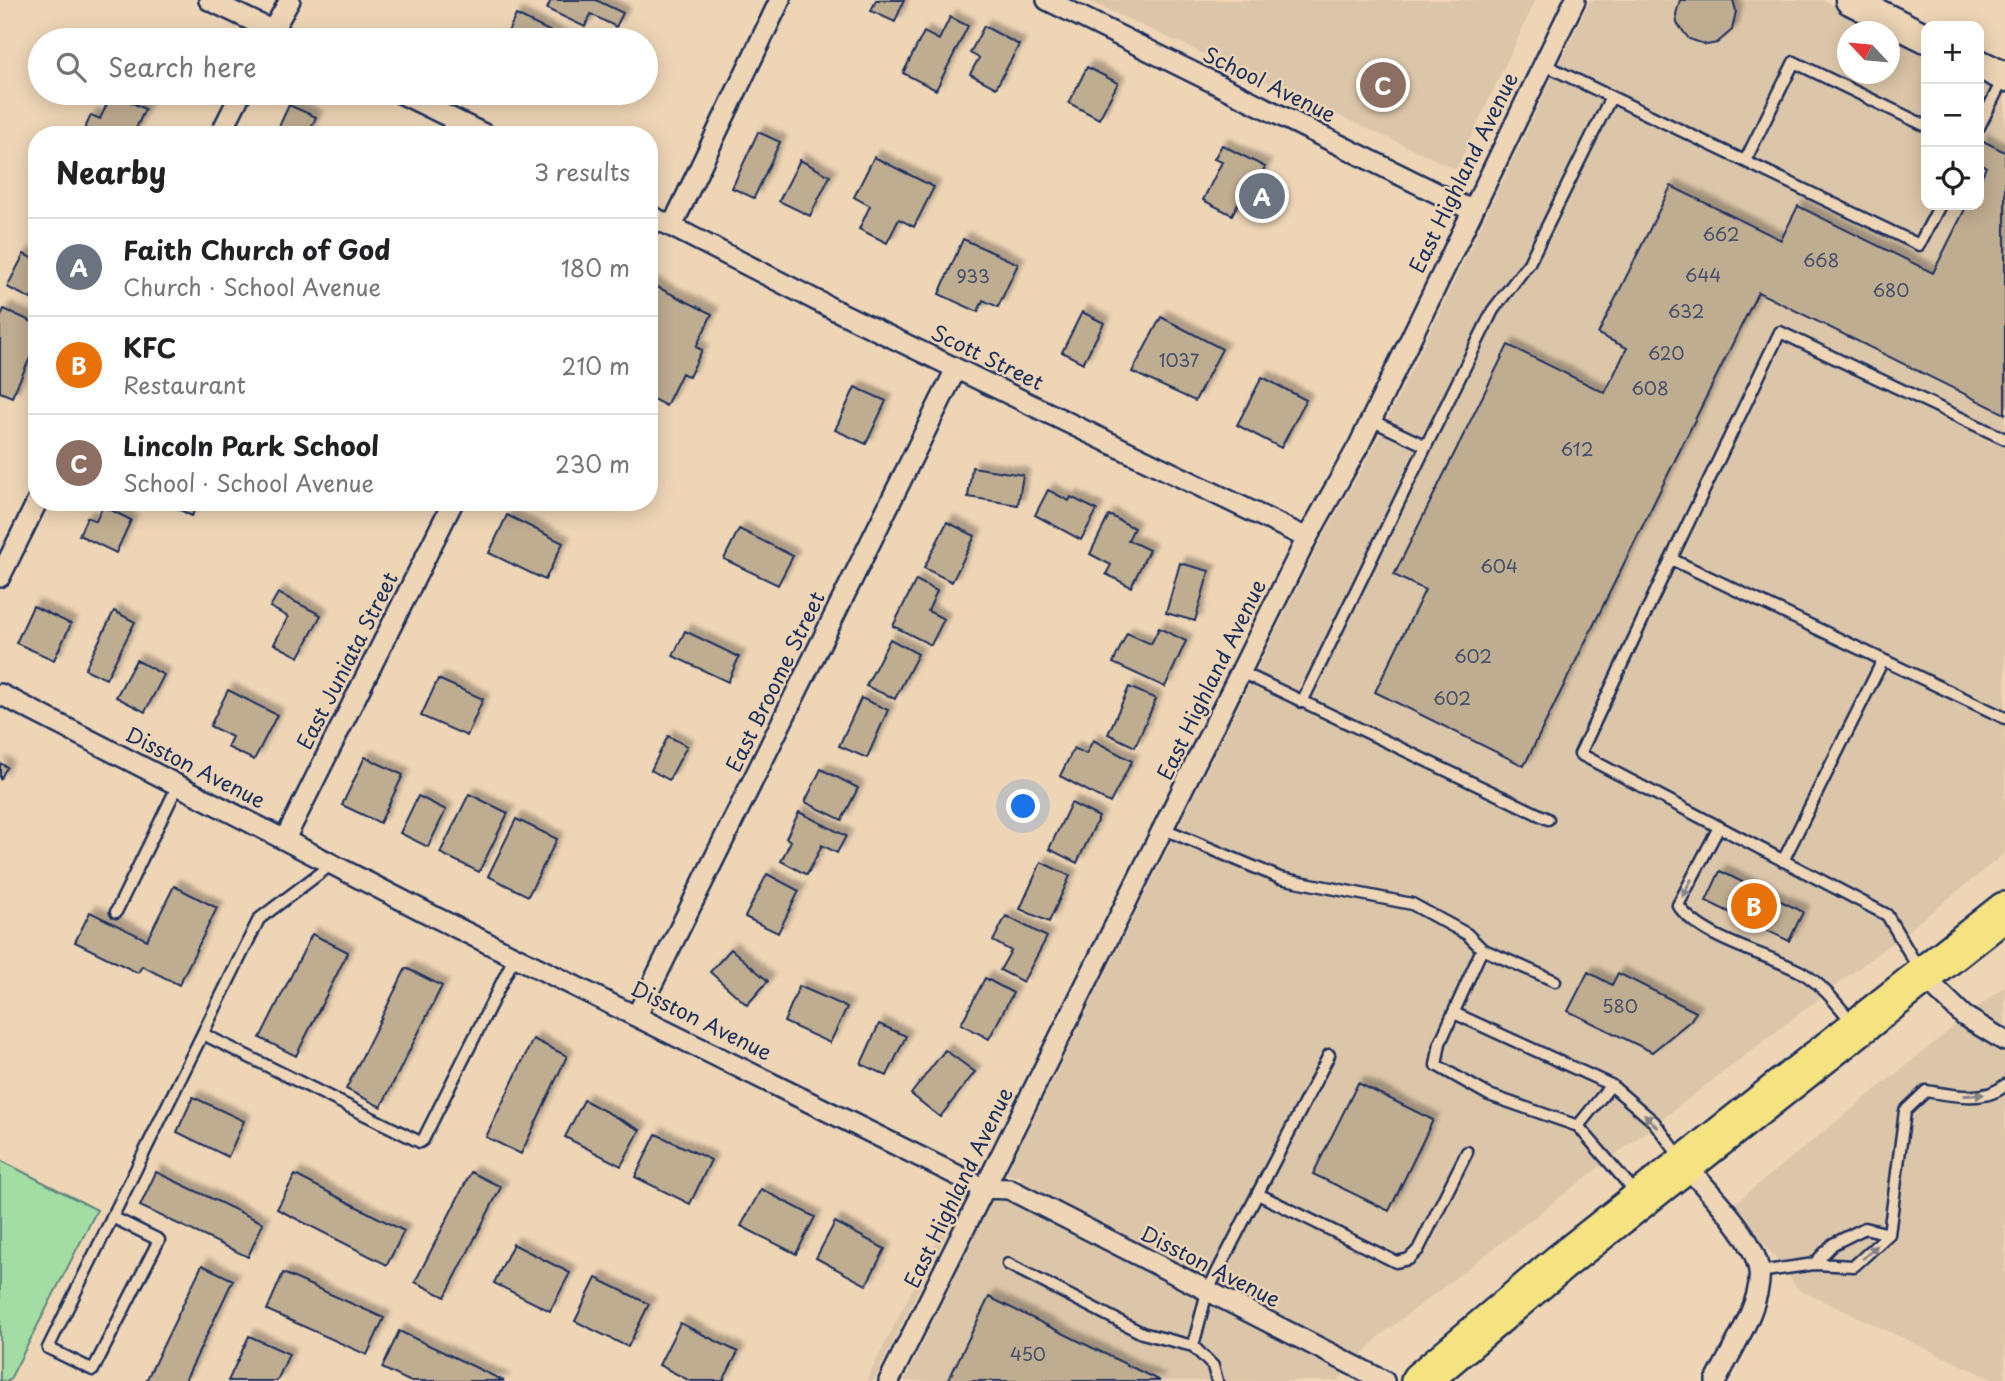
<!DOCTYPE html>
<meta charset="utf-8">
<style>
:root{--surface:#fff;--page:#f6f6f6;--text:#202124;--muted:#757577;--line:#e0e0e0;--accent:#db2777}
body{margin:0;font-family:"Playpen Sans",sans-serif;background:var(--page);color:var(--text)}
.controls{position:absolute;right:21px;top:21px;display:grid;overflow:hidden;border-radius:14px;box-shadow:0 4px 18px #0003}
.controls button{width:63px;height:63px;display:grid;place-items:center;padding:0;border:0;border-bottom:2px solid var(--line);background:var(--surface);color:var(--text);font:35px sans-serif}
.compass{position:absolute;left:1837px;top:21px;width:63px;height:63px;border-radius:50%;background:var(--surface);box-shadow:0 4px 18px #0003;rotate:296deg}
.you{position:absolute;left:1024px;top:807px;width:24px;height:24px;margin:-18px;border:5px solid #fff;border-radius:50%;background:#1a73e8;box-shadow:0 0 0 10px #1a73e833}
.badge{display:grid;place-items:center;width:46px;height:46px;border-radius:50%;background:var(--accent);color:#fff;font-size:23px;font-weight:700}
.pin{position:absolute;translate:-50% -50%;border:4px solid #fff;box-shadow:0 2px 7px #0006}
.list{margin:0;padding:0;list-style:none}
h2{display:flex;justify-content:space-between;align-items:center;height:91px;margin:0;padding:0 28px;font-size:30px}
h2 small{font-size:23px;font-weight:400;color:var(--muted)}
.list li{display:grid;grid-template-columns:46px 1fr auto;gap:21px;align-items:center;box-sizing:border-box;height:98px;padding:0 28px;border-top:2px solid var(--line)}
.list b{display:block;font-size:26px;white-space:nowrap}
.list p{margin:0;font-size:23px;white-space:nowrap;color:var(--muted)}
.list em{font-size:23px;font-style:normal;color:var(--muted)}
.icon{flex:none;width:38px;height:38px;fill:none;stroke:currentColor;stroke-width:2;stroke-linecap:round;stroke-linejoin:round}
.map{position:relative;flex:none;width:2005px;height:1381px;overflow:hidden}
.search{position:absolute;background:var(--surface);box-shadow:0 4px 18px #0003;left:28px;top:28px;width:630px;height:77px;display:flex;align-items:center;gap:18px;box-sizing:border-box;padding:0 24px;border-radius:38px;color:var(--muted);font-size:26px}
.panel{position:absolute;background:var(--surface);box-shadow:0 4px 18px #0003;left:28px;top:126px;width:630px;height:385px;border-radius:28px}
.map>svg:first-child{display:block}
.built{fill:#dcc6a9}
.green{fill:#a3dda3;stroke:#5f8680;stroke-width:2}
.building{fill:#bfad91;stroke:#1b2f5e;stroke-width:2;filter:url(#shadow)}
.lines{fill:none;stroke-linecap:round;stroke-linejoin:round}
.lane-casing{stroke:#1b2f5e;stroke-width:15}
.street-casing{stroke:#1b2f5e;stroke-width:24}
.secondary-casing{stroke:#1b2f5e;stroke-width:33}
.highway-casing{stroke:#1b2f5e;stroke-width:42}
.lane{stroke:#eed5b6;stroke-width:10}
.street{stroke:#eed5b6;stroke-width:19}
.secondary{stroke:#eed5b6;stroke-width:28}
.highway{stroke:#f5e382;stroke-width:37}
.oneway{fill:#84828a}
.labels{text-anchor:middle;stroke-width:5;stroke-linejoin:round;paint-order:stroke}
.number-label{font-size:18px;fill:#444e6b}
.street-label{font-size:21px;fill:#1b2f5e;stroke:#eed5b6}
</style>
<div class="map">
<svg width="2005" height="1381" viewBox="0 0 2005 1381">
<defs>
<filter id="shadow"><feDropShadow dx="6" dy="-6" stdDeviation="2" flood-color="#0004"/></filter>
</defs>
<rect width="100%" height="100%" fill="#eed5b6"/>
<filter id="ink" filterUnits="userSpaceOnUse"><feTurbulence type="fractalNoise" baseFrequency=".0143" numOctaves="2"/><feDisplacementMap in="SourceGraphic" scale="14" xChannelSelector="R" yChannelSelector="G"/><feConvolveMatrix kernelMatrix="1 2 1 2 8 2 1 2 1" color-interpolation-filters="sRGB"/></filter>
<g filter="url(#ink)">
<path class="built" d="M 1086,0 L 1536,0 L 1456,169 Z
M 1590,0 L 1823,0 L 1886,31 L 1848,32 L 1848,74 L 1890,74 L 1890,33 L 1926,52 L 1926,205 L 1979,205 L 1979,78 L 2005,91 L 2005,853 L 1937,908 L 1381,1335 L 1361,1356 L 1022,1182 L 1021,1177 L 1006,1174 L 1319,544 L 1372,451 Z
M 2005,986 L 2005,1027 L 1976,1009 Z
M 1956,1025 L 2005,1055 L 2005,1381 L 1996,1381 L 1799,1290 L 1734,1204 Z
M 962,1191 L 966,1193 L 874,1381 L 866,1381 Z
M 992,1201 L 1006,1201 L 1344,1374 L 1338,1381 L 904,1381 Z"/>
<path class="green" d="M 0,1160 L 97,1210 L 9,1381 L 0,1381 Z"/>
<path class="building" d="M 551,0 L 596,0 L 623,13 L 616,27 L 591,14 L 585,27 L 547,9 Z
M 876,0 L 904,0 L 895,22 L 871,11 Z
M 1680,0 L 1733,0 L 1736,11 L 1732,30 L 1717,43 L 1707,45 L 1689,39 L 1677,23 L 1676,14 Z
M 516,15 L 568,40 L 504,40 Z
M 950,17 L 968,26 L 936,90 L 903,73 L 924,32 L 939,40 Z
M 984,26 L 1019,45 L 996,88 L 970,74 L 979,58 L 970,53 Z
M 1087,67 L 1118,83 L 1099,119 L 1069,103 Z
M 112,93 L 145,109 L 133,135 L 82,135 L 91,115 L 100,119 Z
M 289,105 L 316,117 L 308,135 L 275,135 Z
M 758,132 L 780,142 L 754,198 L 732,188 Z
M 1981,140 L 2005,152 L 2005,414 L 1758,292 L 1524,766 L 1375,692 L 1425,590 L 1394,575 L 1508,345 L 1605,393 L 1627,348 L 1598,334 L 1671,186 L 1781,240 L 1798,206 L 1933,273 L 1967,205 L 1979,205 L 1979,182 L 1986,167 L 1979,163 Z
M 1222,145 L 1265,167 L 1258,180 L 1252,177 L 1232,215 L 1203,200 L 1222,162 L 1214,159 Z
M 874,157 L 934,187 L 914,227 L 899,219 L 887,243 L 859,229 L 870,206 L 854,197 Z
M 800,160 L 830,176 L 810,216 L 779,201 Z
M 963,239 L 1018,264 L 998,307 L 983,300 L 978,312 L 939,294 Z
M 24,254 L 37,261 L 37,302 L 7,287 Z
M 649,283 L 712,314 L 696,347 L 702,350 L 689,377 L 682,373 L 666,406 L 649,397 Z
M 4,309 L 37,324 L 37,343 L 12,397 L 0,392 L 0,318 Z
M 1082,312 L 1104,323 L 1083,363 L 1062,352 Z
M 1161,317 L 1222,349 L 1195,401 L 1132,372 Z
M 1262,377 L 1306,400 L 1281,448 L 1237,425 Z
M 855,387 L 886,401 L 866,444 L 835,430 Z
M 972,467 L 1023,475 L 1018,505 L 968,497 Z
M 1048,490 L 1069,501 L 1071,497 L 1097,510 L 1081,540 L 1035,515 Z
M 165,502 L 198,502 L 192,516 Z
M 372,502 L 394,502 L 389,511 Z
M 103,506 L 131,520 L 116,553 L 79,535 L 87,517 L 96,521 Z
M 507,515 L 563,543 L 545,580 L 489,553 Z
M 1109,515 L 1134,528 L 1128,540 L 1149,550 L 1131,587 L 1106,574 L 1111,565 L 1090,554 Z
M 947,522 L 975,536 L 952,582 L 924,568 Z
M 739,529 L 793,556 L 778,585 L 724,559 Z
M 1180,563 L 1209,571 L 1195,621 L 1166,613 Z
M 916,580 L 937,591 L 928,611 L 944,619 L 931,645 L 893,626 Z
M 278,593 L 321,615 L 299,657 L 274,644 L 288,617 L 270,607 Z
M 33,606 L 71,624 L 54,660 L 16,643 Z
M 114,611 L 135,622 L 106,679 L 85,669 Z
M 1159,628 L 1186,641 L 1165,687 L 1113,663 L 1127,633 L 1151,644 Z
M 685,631 L 739,657 L 728,682 L 673,656 Z
M 890,639 L 918,654 L 895,699 L 866,686 Z
M 136,660 L 164,675 L 145,712 L 116,697 Z
M 438,679 L 483,699 L 467,736 L 421,716 Z
M 1129,687 L 1156,699 L 1135,747 L 1108,734 Z
M 228,690 L 277,715 L 254,760 L 227,747 L 232,737 L 210,726 Z
M 861,698 L 888,710 L 867,758 L 839,746 Z
M 668,736 L 687,746 L 669,780 L 651,770 Z
M 1093,740 L 1132,761 L 1110,803 L 1060,776 L 1074,748 L 1086,754 Z
M 365,757 L 403,775 L 380,823 L 342,805 Z
M 0,763 L 7,767 L 0,780 Z
M 821,769 L 858,788 L 842,820 L 805,802 Z
M 469,794 L 508,813 L 479,872 L 440,853 Z
M 418,796 L 446,810 L 428,847 L 400,833 Z
M 1071,803 L 1099,817 L 1077,863 L 1049,849 Z
M 799,812 L 846,836 L 837,853 L 822,845 L 807,875 L 781,861 L 791,841 L 786,838 Z
M 516,819 L 557,839 L 528,896 L 488,876 Z
M 1041,862 L 1070,876 L 1049,922 L 1020,909 Z
M 1720,871 L 1803,912 L 1789,941 L 1706,901 Z
M 767,874 L 799,891 L 778,933 L 745,917 Z
M 174,886 L 217,908 L 179,985 L 142,966 L 138,973 L 75,942 L 90,912 L 147,940 Z
M 1006,916 L 1047,937 L 1023,982 L 1000,970 L 1011,951 L 993,941 Z
M 312,934 L 348,952 L 296,1056 L 260,1038 Z
M 731,949 L 768,981 L 747,1005 L 710,972 Z
M 406,968 L 442,986 L 381,1107 L 346,1089 Z
M 1588,972 L 1612,985 L 1618,973 L 1696,1012 L 1690,1021 L 1652,1052 L 1568,1011 Z
M 985,978 L 1013,993 L 989,1039 L 961,1024 Z
M 799,986 L 847,1007 L 830,1043 L 784,1022 Z
M 879,1024 L 906,1036 L 887,1076 L 861,1064 Z
M 533,1039 L 567,1056 L 521,1154 L 486,1137 Z
M 945,1050 L 975,1072 L 940,1117 L 911,1094 Z
M 1358,1083 L 1433,1120 L 1389,1211 L 1313,1174 Z
M 193,1097 L 244,1121 L 228,1157 L 177,1132 Z
M 584,1100 L 640,1130 L 621,1166 L 565,1137 Z
M 656,1134 L 711,1160 L 690,1204 L 635,1177 Z
M 156,1172 L 263,1223 L 248,1257 L 140,1206 Z
M 471,1172 L 501,1187 L 445,1297 L 415,1282 Z
M 295,1175 L 404,1231 L 387,1265 L 277,1209 Z
M 761,1189 L 815,1217 L 796,1254 L 741,1226 Z
M 835,1222 L 885,1249 L 866,1285 L 816,1258 Z
M 513,1244 L 570,1273 L 550,1311 L 494,1283 Z
M 202,1265 L 233,1280 L 185,1381 L 146,1381 Z
M 283,1273 L 384,1318 L 367,1355 L 267,1310 Z
M 596,1278 L 649,1304 L 628,1347 L 575,1321 Z
M 989,1297 L 1160,1381 L 948,1381 Z
M 680,1323 L 738,1352 L 723,1381 L 690,1381 L 659,1365 Z
M 399,1331 L 504,1381 L 409,1381 L 382,1368 Z
M 249,1336 L 289,1354 L 277,1381 L 228,1381 Z"/>
<g class="lines">
<g class="lane-casing">
<path id="lane" d="M 1543,64 L 1919,245 L 1940,205
M 1979,127 L 2004,77
M 444,135 L 453,118
M 1745,161 L 1794,62 L 1926,126
M 1371,420 L 1426,446 L 1493,310 L 1529,263 L 1611,97
M 1671,559 L 1780,332 L 2005,439
M 1241,672 L 1548,819
M 1302,702 L 1426,446
M 1719,827 L 1678,905 C 1702,940 1766,953 1801,972 C 1822,984 1837,1004 1852,1022
M 1164,829 L 1280,878 L 1412,904 L 1467,934 L 1482,949 L 1440,1043 L 1436,1065 L 1489,1095 L 1578,1126 L 1636,1193
M 1783,861 L 1883,660
M 116,912 L 178,785
M 1482,949 L 1555,981
M 1920,971 L 1887,915 L 1580,754 L 1671,559 L 2005,718
M 1454,1013 L 1611,1085 L 1654,1122 L 1681,1158
M 203,1034 L 420,1142 L 423,1140 L 515,956
M 1578,1126 L 1611,1085
M 1258,1194 L 1396,1262 L 1409,1259 L 1418,1250 L 1467,1152
M 112,1217 L 159,1240 L 93,1370 L 48,1348 L 259,919 L 332,864
M 1008,1264 L 1142,1333 L 1193,1346
M 1814,1264 L 1833,1244 L 1865,1228 L 1889,1234
M 1759,1272 L 1814,1264 L 1854,1266 L 1889,1234 L 1905,1111 L 1926,1091 C 1950,1095 1986,1103 2005,1085
M 1217,1381 L 1213,1366 L 1193,1346 L 1207,1292 L 1329,1055"/>
</g>
<g class="street-casing">
<path id="street" d="M 209,0 L 292,40
M 1047,0 L 1471,210
M 267,40 L 290,0
M 400,93 L 486,135
M 220,135 L 241,93
M 649,215 L 837,311 L 1307,538
M 672,226 L 780,0
M 0,577 L 37,502
M 0,694 L 437,918 L 983,1188 L 1009,1189 L 1384,1381
M 285,839 L 453,502
M 1923,976 L 1964,1016 L 2005,1041
M 637,1015 L 956,369
M 1685,1164 C 1708,1192 1754,1235 1759,1271 C 1763,1303 1730,1352 1716,1381
M 889,1381 L 1307,538 L 1359,445 L 1575,0"/>
</g>
<g class="secondary-casing">
<path id="secondary" d="M 1850,0 L 1926,38
M 1979,64 L 2005,77"/>
</g>
<g class="highway-casing">
<path id="highway" d="M 1420,1381 L 1560,1263 L 2005,911"/>
</g>
<use href="#lane" class="lane"/>
<use href="#street" class="street"/>
<use href="#secondary" class="secondary"/>
<use href="#highway" class="highway"/>
</g>
<defs><path id="oneway-solid" d="M-6-.8H1V-3.2L6.5 0L1 3.2V.8H-6Z" transform="scale(1.75)"/></defs>
<g class="oneway">
<use href="#oneway-solid" transform="translate(1687 888) rotate(117)"/>
<use href="#oneway-solid" transform="translate(1974 1095) rotate(-4)"/>
<use href="#oneway-solid" transform="translate(1651 1121) rotate(-134)"/>
<use href="#oneway-solid" transform="translate(1870 1252) rotate(-43)"/>
</g>
</g>
<g class="labels">
<g class="number-label">
<text x="1721" y="241">662</text>
<text x="1821" y="267">668</text>
<text x="1703" y="282">644</text>
<text x="973" y="283">933</text>
<text x="1891" y="297">680</text>
<text x="1686" y="318">632</text>
<text x="1666" y="360">620</text>
<text x="1179" y="367">1037</text>
<text x="1650" y="395">608</text>
<text x="1577" y="456">612</text>
<text x="1499" y="573">604</text>
<text x="1473" y="663">602</text>
<text x="1452" y="705">602</text>
<text x="1620" y="1013">580</text>
<text x="1028" y="1361">450</text>
</g>
<g class="street-label">
<text transform="translate(1269 85) rotate(26)" y="7">School Avenue</text>
<text transform="translate(1464 173) rotate(-64)" y="7">East Highland Avenue</text>
<text transform="translate(987 358) rotate(26)" y="7">Scott Street</text>
<text transform="translate(348 661) rotate(-63)" y="7">East Juniata Street</text>
<text transform="translate(1212 680) rotate(-64)" y="7">East Highland Avenue</text>
<text transform="translate(776 682) rotate(-64)" y="7">East Broome Street</text>
<text transform="translate(195 768) rotate(27)" y="7">Disston Avenue</text>
<text transform="translate(701 1021) rotate(26)" y="7">Disston Avenue</text>
<text transform="translate(959 1188) rotate(-64)" y="7">East Highland Avenue</text>
<text transform="translate(1210 1267) rotate(27)" y="7">Disston Avenue</text>
</g>
</g>
</svg>
<div class="controls">
<button>+</button>
<button>−</button>
<button><svg class="icon" aria-label="locate" viewBox="0 0 24 24"><circle cx="12" cy="12" r="6"/><path d="M12 2v4M12 18v4M2 12h4M18 12h4"/></svg></button>
</div>
<svg class="compass" viewBox="-18 -18 36 36"><path d="M0-13l5 13h-10z" fill="#e53935"/><path d="M0 13l5-13h-10z" fill="#757577"/></svg>
<div class="you"></div>
<div class="pin badge" style="left:1262px;top:196px;background:#6b7280">A</div>
<div class="pin badge" style="left:1754px;top:906px;background:#e8710a">B</div>
<div class="pin badge" style="left:1383px;top:85px;background:#8d6e63">C</div>
<div class="search"><svg class="icon" aria-label="search" viewBox="0 0 24 24"><circle cx="10" cy="10" r="6"/><path d="M15 15l6 6"/></svg>Search here</div>
<section class="panel">
<h2>Nearby<small>3 results</small></h2>
<ul class="list">
<li><span class="badge" style="background:#6b7280">A</span><div><b>Faith Church of God</b><p>Church · School Avenue</p></div><em>180 m</em></li>
<li><span class="badge" style="background:#e8710a">B</span><div><b>KFC</b><p>Restaurant</p></div><em>210 m</em></li>
<li><span class="badge" style="background:#8d6e63">C</span><div><b>Lincoln Park School</b><p>School · School Avenue</p></div><em>230 m</em></li>
</ul>
</section>
</div>
